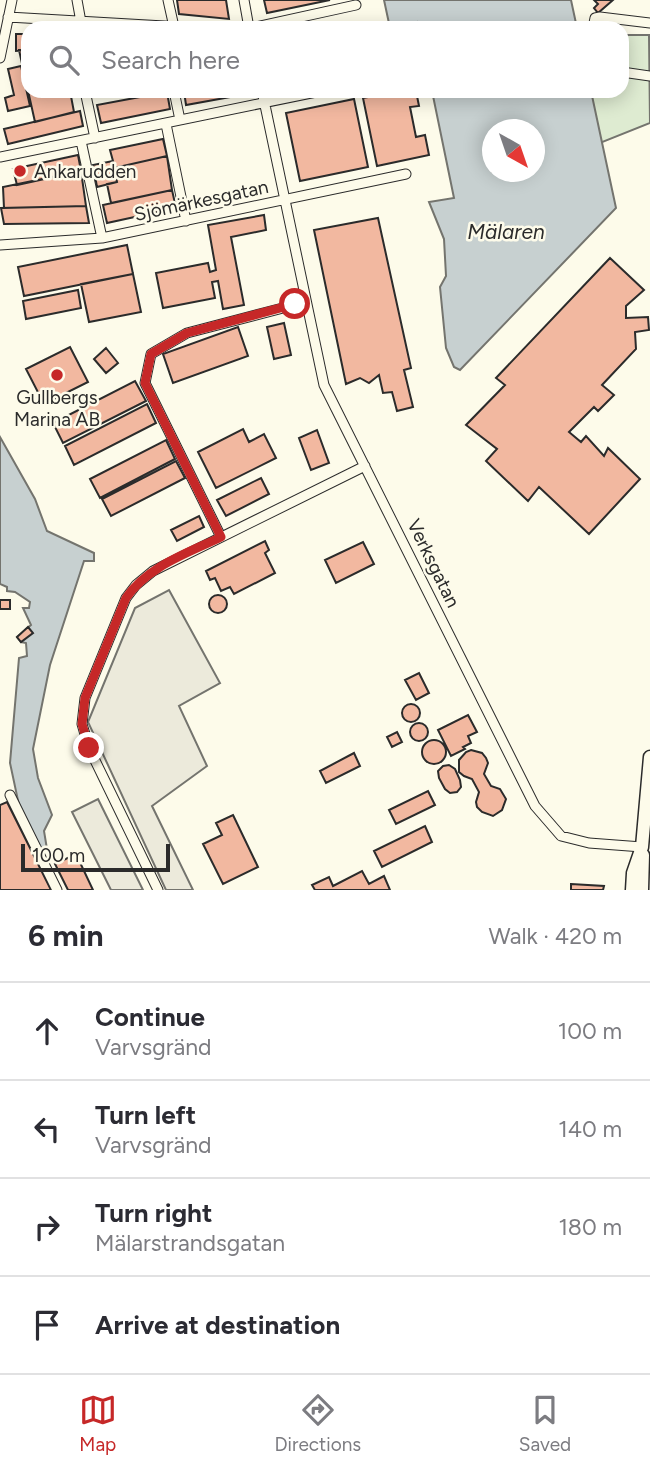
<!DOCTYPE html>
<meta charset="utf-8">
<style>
:root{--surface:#fff;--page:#f2f2f3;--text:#2b2b33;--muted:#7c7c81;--line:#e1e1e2;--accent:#c62828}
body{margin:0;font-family:Figtree,sans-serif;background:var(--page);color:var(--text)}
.compass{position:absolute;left:482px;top:119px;width:63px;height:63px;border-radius:50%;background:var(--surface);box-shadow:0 4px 18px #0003;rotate:140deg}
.scale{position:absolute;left:21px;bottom:18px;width:149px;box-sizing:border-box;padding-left:7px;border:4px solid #2b2b2b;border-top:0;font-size:19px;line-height:24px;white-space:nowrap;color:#2b2b2b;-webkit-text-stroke:5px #fdfbea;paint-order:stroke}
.stop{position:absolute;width:21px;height:21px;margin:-16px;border:5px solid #c62828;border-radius:50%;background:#fff}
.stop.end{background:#c62828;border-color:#fff;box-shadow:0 2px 7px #0008}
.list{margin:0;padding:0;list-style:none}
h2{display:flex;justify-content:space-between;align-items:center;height:91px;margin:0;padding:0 28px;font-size:30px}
h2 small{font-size:23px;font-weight:400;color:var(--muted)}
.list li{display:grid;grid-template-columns:46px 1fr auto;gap:21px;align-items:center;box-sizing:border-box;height:98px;padding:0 28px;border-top:2px solid var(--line)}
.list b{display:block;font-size:26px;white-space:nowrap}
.list p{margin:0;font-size:23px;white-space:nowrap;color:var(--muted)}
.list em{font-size:23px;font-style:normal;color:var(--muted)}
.icon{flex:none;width:38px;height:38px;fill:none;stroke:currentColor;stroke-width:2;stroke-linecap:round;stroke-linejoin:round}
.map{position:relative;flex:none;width:650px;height:890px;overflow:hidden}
.search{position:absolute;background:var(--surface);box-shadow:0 4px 18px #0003;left:21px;right:21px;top:21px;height:77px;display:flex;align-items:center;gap:18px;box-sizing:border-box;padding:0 24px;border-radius:21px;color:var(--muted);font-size:26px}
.sheet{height:483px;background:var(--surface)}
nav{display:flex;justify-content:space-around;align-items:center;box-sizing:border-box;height:98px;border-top:2px solid var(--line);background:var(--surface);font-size:19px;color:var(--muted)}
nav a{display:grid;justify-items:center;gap:4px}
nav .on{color:var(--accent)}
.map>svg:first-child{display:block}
.green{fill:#deebd1;stroke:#74746e;stroke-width:2}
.parking{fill:#eceadb;stroke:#74746e;stroke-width:2}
.water{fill:#c7d0d0;stroke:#74746e;stroke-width:2;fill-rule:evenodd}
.building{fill:#f2b8a0;stroke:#2b2b2b;stroke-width:2}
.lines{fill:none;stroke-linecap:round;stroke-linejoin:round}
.street-casing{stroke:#2b2b2b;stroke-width:11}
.secondary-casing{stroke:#2b2b2b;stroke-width:15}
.street{stroke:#fdfbea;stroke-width:9}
.secondary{stroke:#fdfbea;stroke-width:12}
.route{stroke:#c62828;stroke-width:9}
.poi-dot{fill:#c62828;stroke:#fdfbea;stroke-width:2.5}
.labels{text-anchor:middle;stroke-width:5;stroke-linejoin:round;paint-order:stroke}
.poi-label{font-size:19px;fill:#2b2b2b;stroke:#fdfbea;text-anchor:start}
.street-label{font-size:19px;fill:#2b2b2b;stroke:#fdfbea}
.water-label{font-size:21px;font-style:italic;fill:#2b2b2b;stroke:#fdfbea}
</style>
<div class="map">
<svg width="650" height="890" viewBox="0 0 650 890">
<rect width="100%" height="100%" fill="#fdfbea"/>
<path class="green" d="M 622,35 L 649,35 L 650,123 L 600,143 L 589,91 L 622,91 Z"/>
<path class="parking" d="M 169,590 L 220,683 L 179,706 L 207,766 L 152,806 L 193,890 L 166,890 L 88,722 L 135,608 Z
M 98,799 L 143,890 L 111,890 L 72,812 Z"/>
<path class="water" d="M 384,0 L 571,0 L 577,28 L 419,28 L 417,22 L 390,28 Z
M 432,91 L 591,91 L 616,208 L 460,370 L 454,367 L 446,348 L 440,287 L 446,276 L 444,239 L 429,202 L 454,198 ZM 492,130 L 534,130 L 534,172 L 492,172 Z
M 0,437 L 35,499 L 47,531 L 94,553 L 94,561 L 84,561 L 50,665 L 33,749 L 38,778 L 52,815 L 44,831 L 47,849 L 41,853 L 20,810 L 10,763 L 19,658 L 27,656 L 26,643 L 21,642 L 17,637 L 31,625 L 23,608 L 29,608 L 30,602 L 15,592 L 7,591 L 7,587 L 0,584 Z"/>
<path class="building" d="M 177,0 L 226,0 L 229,19 L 179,14 Z
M 264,0 L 330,0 L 267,13 Z
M 594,0 L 613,0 L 598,13 L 594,8 L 598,4 Z
M 16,34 L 28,34 L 28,50 L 16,51 Z
M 19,50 L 28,50 L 28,91 L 70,91 L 74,112 L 35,122 Z
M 21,66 L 30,106 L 8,111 L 5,98 L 14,95 L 8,69 Z
M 184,91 L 246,91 L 247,94 L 186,105 Z
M 399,91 L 416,91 L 419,106 L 410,107 L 416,137 L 425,135 L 429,155 L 377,166 L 363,98 Z
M 167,92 L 170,109 L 101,123 L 97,105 Z
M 354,99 L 368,167 L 300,181 L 286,113 Z
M 80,111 L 83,126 L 8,144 L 4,129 Z
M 163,139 L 167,156 L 114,168 L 117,182 L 97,187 L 93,165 L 113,161 L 110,150 Z
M 78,155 L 81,171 L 17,185 L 13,169 Z
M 167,156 L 172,190 L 111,203 L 107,184 L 117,182 L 114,168 Z
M 81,171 L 86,206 L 4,208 L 3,187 Z
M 172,190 L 176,208 L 107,223 L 103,205 Z
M 86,206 L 89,223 L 4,224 L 1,208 Z
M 264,215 L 266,230 L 231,237 L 244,305 L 223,309 L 218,281 L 212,282 L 215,298 L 163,308 L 156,273 L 208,263 L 210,272 L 216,270 L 208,225 Z
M 378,218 L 411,368 L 404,370 L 413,407 L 397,411 L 392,392 L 383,393 L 379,375 L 369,383 L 360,378 L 346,384 L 314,230 Z
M 127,245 L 133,274 L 24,296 L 18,267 Z
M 610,258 L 644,290 L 626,306 L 626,318 L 648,317 L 649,330 L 635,332 L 636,349 L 602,385 L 614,395 L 598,411 L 594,407 L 569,432 L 581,442 L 586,436 L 604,456 L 608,448 L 640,479 L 589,534 L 539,487 L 528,501 L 486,461 L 497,449 L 466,425 L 505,385 L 496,378 Z
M 133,274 L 141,312 L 89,322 L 81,284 Z
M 78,290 L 81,308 L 26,319 L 23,301 Z
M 284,323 L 291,355 L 274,359 L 267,327 Z
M 238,327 L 248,356 L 173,383 L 163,354 Z
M 70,347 L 88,382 L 44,404 L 26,369 Z
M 106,348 L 118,363 L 106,373 L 94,359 Z
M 135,381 L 146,401 L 63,443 L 53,423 Z
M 147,404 L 156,423 L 74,465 L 65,446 Z
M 243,429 L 249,442 L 264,434 L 276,458 L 216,488 L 198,452 Z
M 317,430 L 329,463 L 311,470 L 299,438 Z
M 166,440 L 175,459 L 100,498 L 90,479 Z
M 176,461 L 185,478 L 111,516 L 102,499 Z
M 261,478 L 269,494 L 226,516 L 217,500 Z
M 199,516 L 204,527 L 177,541 L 171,530 Z
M 265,541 L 269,550 L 265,553 L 275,573 L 234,594 L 230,587 L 221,591 L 215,578 L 210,580 L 206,571 Z
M 363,542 L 374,564 L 336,583 L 325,560 Z
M209 604a9 9 0 1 1 18 0a9 9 0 1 1-18 0Z
M 0,600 L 10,600 L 10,609 L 0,609 Z
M 28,627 L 33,633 L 21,642 L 17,637 Z
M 419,673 L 429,693 L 416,700 L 405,680 Z
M402 713a9 9 0 1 1 18 0a9 9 0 1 1-18 0Z
M 468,715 L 477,732 L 468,736 L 471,743 L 463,747 L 465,749 L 451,756 L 438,730 Z
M410 732a9 9 0 1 1 18 0a9 9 0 1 1-18 0Z
M 397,732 L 402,742 L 392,747 L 387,737 Z
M422 752a12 12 0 1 1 24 0a12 12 0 1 1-24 0Z
M 471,750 L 482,753 L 486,758 L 488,763 L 484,774 L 491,786 L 500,789 L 506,799 L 502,810 L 493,816 L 482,812 L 477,807 L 476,802 L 479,792 L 472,779 L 464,776 L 459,772 L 459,760 L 466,752 Z
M 354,753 L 360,766 L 326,783 L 320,771 Z
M 449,765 L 455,769 L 460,780 L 461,787 L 457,792 L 450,793 L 445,789 L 439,778 L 438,771 L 443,766 Z
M 428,791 L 435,805 L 396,824 L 389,810 Z
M 7,802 L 51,890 L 0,890 L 0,805 Z
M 233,815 L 258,867 L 223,884 L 203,844 L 222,835 L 216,823 Z
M 425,826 L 432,842 L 382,867 L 374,851 Z
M 76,854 L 93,890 L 68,890 L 55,864 Z
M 362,871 L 369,884 L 384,876 L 390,890 L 315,890 L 312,885 L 329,877 L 333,886 Z
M 571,884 L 604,886 L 603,890 L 571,890 Z"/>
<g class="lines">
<g class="street-casing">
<path id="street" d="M 77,0 L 81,22
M 168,0 L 174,27
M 244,0 L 249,28
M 8,17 L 199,28
M 251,28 L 356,5
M 593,28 L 595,18 L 600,17 L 650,23
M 0,58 L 12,0
M 622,72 L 650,76
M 85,91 L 95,138
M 174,91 L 180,120
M 262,91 L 324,385 L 535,806 L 561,836 L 589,843 L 642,847
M 166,124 L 186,221
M 81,141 L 102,238
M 0,157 L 321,91
M 0,245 L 102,238 L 406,174
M 221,537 L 145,383 L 151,354 L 187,333 L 306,302
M 10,795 L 57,890
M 158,890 L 89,748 L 82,724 L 85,698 L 126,598 L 136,585 L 153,571 L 365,466"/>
</g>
<g class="secondary-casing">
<path id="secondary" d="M 632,890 L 633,873 L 642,847 L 650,757
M 642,890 L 643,855"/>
</g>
<use href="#street" class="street"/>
<use href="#secondary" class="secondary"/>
</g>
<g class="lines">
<path class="route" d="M 89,748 L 82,724 L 85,698 L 126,598 C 148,566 188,553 221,537 L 145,383 L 151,354 L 187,333 L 295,304"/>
</g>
<g class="poi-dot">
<circle cx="20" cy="171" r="7"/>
<circle cx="57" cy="375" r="7"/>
</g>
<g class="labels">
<g class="poi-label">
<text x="34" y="178">Ankarudden</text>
<text x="57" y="404" text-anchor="middle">Gullbergs<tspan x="57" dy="22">Marina AB</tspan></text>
</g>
<g class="street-label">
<text transform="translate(201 200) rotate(-12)" y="7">Sjömärkesgatan</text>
<text transform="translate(434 563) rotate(64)" y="7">Verksgatan</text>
</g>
<g class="water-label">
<text x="506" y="239">Mälaren</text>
</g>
</g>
</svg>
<svg class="compass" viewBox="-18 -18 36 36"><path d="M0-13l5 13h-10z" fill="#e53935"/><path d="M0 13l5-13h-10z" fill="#7c7c81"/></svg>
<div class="scale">100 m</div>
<div class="stop" style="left:295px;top:304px"></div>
<div class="stop end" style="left:89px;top:748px"></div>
<div class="search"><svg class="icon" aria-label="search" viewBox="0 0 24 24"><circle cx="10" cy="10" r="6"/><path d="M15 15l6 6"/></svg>Search here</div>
</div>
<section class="sheet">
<h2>6 min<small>Walk · 420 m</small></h2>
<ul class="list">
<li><svg class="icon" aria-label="ahead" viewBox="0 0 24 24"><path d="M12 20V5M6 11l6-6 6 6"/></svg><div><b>Continue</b><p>Varvsgränd</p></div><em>100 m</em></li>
<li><svg class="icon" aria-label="left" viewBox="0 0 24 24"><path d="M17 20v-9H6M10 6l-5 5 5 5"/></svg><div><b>Turn left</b><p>Varvsgränd</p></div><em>140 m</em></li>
<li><svg class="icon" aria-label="right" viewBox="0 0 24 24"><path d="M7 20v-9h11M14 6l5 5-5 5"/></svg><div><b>Turn right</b><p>Mälarstrandsgatan</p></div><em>180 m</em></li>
<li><svg class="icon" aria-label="arrive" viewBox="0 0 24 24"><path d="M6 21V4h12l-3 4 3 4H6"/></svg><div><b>Arrive at destination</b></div></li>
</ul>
</section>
<nav>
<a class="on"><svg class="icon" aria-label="map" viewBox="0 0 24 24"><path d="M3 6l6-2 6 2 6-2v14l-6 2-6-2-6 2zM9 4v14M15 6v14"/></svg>Map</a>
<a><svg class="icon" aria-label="directions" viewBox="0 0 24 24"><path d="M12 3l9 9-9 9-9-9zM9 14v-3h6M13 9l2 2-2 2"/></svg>Directions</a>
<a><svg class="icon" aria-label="saved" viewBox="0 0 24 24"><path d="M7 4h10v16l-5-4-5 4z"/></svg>Saved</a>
</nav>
